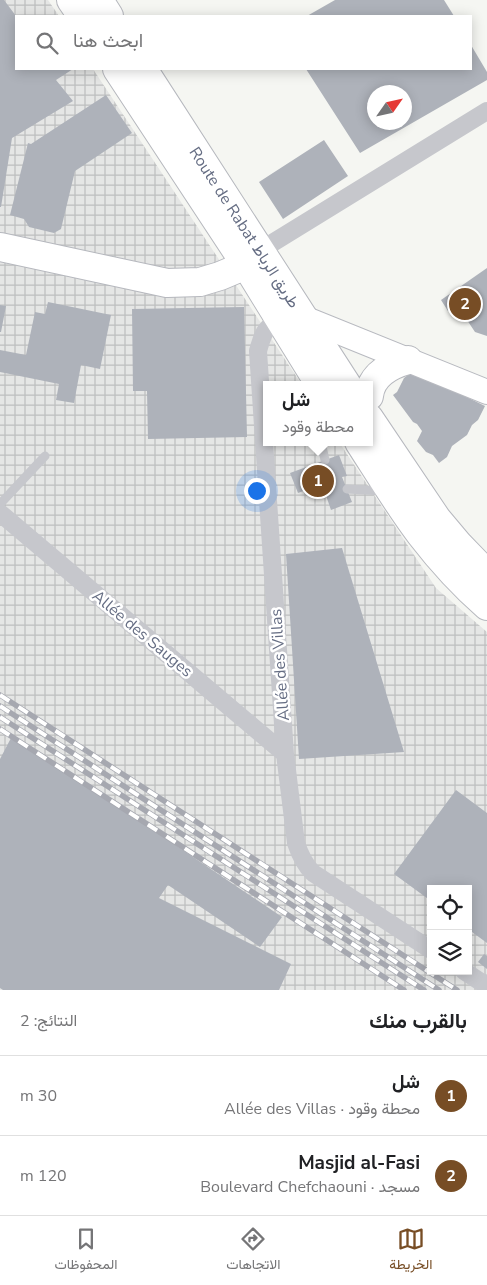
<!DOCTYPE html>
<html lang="ar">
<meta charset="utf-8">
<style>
:root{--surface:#fff;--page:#f2f2f2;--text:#202124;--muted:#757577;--line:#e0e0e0;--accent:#774d25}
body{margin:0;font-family:"Nunito Sans",Vazirmatn,sans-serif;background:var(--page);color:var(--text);direction:rtl}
.controls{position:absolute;right:15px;bottom:15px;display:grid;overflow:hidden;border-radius:0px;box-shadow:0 2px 12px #0003}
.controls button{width:45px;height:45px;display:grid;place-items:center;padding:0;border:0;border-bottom:1px solid var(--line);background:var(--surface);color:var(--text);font:25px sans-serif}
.compass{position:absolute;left:367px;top:85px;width:45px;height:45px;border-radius:50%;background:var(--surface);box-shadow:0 2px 12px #0003;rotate:56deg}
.you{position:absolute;left:256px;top:490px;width:18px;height:18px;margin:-12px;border:4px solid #fff;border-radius:50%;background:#1a73e8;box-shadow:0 0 0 8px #1a73e833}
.badge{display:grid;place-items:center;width:32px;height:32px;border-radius:50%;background:var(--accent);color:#fff;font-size:16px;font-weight:700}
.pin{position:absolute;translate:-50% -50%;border:2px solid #fff;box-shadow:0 1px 5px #0006}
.popup{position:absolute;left:263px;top:381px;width:110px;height:65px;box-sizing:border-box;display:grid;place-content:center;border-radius:0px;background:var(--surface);filter:drop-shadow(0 1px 4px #0005);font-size:16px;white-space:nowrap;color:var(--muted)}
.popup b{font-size:19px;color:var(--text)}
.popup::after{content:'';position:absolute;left:50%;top:100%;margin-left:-10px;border:10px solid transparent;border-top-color:var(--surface)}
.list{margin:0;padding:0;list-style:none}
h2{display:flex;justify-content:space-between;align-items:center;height:65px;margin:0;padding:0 20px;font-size:21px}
h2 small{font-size:16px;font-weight:400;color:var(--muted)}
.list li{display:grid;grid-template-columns:32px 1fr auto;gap:15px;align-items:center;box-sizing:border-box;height:80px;padding:0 20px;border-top:1px solid var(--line)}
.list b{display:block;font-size:19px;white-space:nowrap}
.list p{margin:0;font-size:16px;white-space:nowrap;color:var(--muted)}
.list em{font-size:16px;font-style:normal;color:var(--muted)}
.icon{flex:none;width:28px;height:28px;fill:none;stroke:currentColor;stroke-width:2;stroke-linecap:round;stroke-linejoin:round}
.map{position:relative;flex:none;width:487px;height:990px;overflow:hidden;direction:ltr}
.search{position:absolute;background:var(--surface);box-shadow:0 2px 12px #0003;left:15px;right:15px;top:15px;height:55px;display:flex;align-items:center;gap:12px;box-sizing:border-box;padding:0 18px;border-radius:0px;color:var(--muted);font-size:19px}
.sheet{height:225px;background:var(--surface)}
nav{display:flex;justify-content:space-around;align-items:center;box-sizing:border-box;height:70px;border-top:1px solid var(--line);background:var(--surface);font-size:14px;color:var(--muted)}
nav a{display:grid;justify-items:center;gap:2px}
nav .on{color:var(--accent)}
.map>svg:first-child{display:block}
.industrial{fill:url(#industrial-grid);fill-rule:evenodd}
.building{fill:#aeb2ba;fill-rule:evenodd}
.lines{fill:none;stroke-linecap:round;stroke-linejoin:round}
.secondary-casing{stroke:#b8bac0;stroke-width:26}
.primary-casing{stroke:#b6b8be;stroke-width:30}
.lane{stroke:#c6c7cc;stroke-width:9}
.street{stroke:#c6c7cc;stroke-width:18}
.secondary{stroke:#fff;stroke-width:24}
.primary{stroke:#fff;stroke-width:28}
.rail-casing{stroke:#a6a8b0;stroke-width:5.5}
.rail{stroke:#fff;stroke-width:4;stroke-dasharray:11;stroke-linecap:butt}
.labels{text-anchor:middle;stroke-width:5;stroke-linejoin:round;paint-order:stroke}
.street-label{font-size:16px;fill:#656d83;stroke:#fff}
</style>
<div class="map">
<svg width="487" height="990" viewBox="0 0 487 990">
<defs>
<pattern id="industrial-grid" width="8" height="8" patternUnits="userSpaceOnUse" patternTransform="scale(1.25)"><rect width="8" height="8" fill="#e5e6e5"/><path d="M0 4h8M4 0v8" fill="none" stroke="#bdbfbf"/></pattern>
</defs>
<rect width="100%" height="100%" fill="#f5f6f2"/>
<path class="industrial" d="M 0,0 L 48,0 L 59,16 L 16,16 L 16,69 L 93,69 L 302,385 L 267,385 L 267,442 L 339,442 L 436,588 L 487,632 L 487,990 L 0,990 ZM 431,889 L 468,889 L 468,971 L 431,971 Z"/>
<path class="building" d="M 0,0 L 4,0 L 16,16 L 16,69 L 73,69 L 56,80 L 73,101 L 12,138 L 1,207 L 0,207 Z
M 335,0 L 444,0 L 454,16 L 307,16 Z
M 471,45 L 487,72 L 487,80 L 360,153 L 306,69 L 471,69 ZM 374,92 L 404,92 L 404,122 L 374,122 Z
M 106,95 L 132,133 L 75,171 L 61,229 L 54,233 L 29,227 L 24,219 L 10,215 L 28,143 L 31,144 Z
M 324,140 L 348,176 L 283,219 L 259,182 Z
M 487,268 L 487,336 L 475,332 L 459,308 L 448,311 L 441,300 Z
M 48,302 L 111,315 L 100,369 L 81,365 L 74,403 L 56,400 L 59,384 L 0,372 L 0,350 L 26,355 L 35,312 L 45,314 Z
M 0,305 L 6,306 L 1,332 L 0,332 Z
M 244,307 L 247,437 L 148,439 L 147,391 L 133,391 L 132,309 Z
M 413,371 L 485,406 L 478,420 L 472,425 L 467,435 L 452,446 L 447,457 L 439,463 L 433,455 L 426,452 L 417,441 L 422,431 L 417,424 L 413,422 L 393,395 L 397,392 L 404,378 Z
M 339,455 L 347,476 L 342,477 L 352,502 L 331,510 L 322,484 L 298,493 L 290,473 Z
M 342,548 L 404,752 L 299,759 L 286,554 Z
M 11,738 L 110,801 L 282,917 L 260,947 L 168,885 L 159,898 L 291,964 L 279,990 L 3,990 L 0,988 L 0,759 Z
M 456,790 L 487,813 L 487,943 L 468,929 L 468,889 L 431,889 L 431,901 L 394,874 Z
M 484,954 L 487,956 L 487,969 L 478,962 Z"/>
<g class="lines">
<g class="secondary-casing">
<path id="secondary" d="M 296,318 L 304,318 L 487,392"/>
</g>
<g class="primary-casing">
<path id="primary" d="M 71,0 L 82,16
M 99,0 L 109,16
M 117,69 L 246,265 L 320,385
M 143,69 L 347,385
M 0,247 L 167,283 L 200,282 L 220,276 L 246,265 L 259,252
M 369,396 C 371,375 390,365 408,360
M 369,418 L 437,519 L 458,544 L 487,574
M 359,442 C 379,473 399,506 421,535 C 441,561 463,585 487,606"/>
</g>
<path class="lane" d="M 321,442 L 325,460
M 347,489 L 384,491
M 0,504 L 45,456"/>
<path class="street" d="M 261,250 L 487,111
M 279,318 C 264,330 263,333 258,351 L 285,754 L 296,843 C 300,855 304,864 313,873 L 431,950
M 0,513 L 285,754
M 464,971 L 487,986"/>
<use href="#secondary" class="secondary"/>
<use href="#primary" class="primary"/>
<g class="rail-casing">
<path id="rail" d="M 0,695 L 457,990
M 0,706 L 439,990
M 0,717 L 424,990
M 0,729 L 404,990"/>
</g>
<use href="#rail" class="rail"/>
</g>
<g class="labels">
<g class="street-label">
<text transform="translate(245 227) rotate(57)" y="6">Route de Rabat طريق الرباط</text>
<text transform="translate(143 633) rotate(40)" y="6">Allée des Sauges</text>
<text transform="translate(279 665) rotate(-94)" y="6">Allée des Villas</text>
</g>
</g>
</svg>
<div class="controls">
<button><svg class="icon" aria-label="locate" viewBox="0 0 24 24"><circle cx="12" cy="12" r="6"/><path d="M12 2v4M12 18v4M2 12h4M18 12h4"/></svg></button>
<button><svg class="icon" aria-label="layers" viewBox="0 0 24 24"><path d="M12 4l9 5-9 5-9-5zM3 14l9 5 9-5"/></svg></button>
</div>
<svg class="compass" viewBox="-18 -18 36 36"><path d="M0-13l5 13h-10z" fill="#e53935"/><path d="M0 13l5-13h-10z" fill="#757577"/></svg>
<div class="you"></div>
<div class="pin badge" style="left:318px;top:481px">1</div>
<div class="popup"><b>شل</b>محطة وقود</div>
<div class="pin badge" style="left:465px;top:304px">2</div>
<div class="search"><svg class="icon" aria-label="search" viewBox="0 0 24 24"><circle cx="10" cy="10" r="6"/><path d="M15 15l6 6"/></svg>ابحث هنا</div>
</div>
<section class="sheet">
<h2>بالقرب منك<small>النتائج: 2</small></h2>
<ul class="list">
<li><span class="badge">1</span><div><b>شل</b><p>محطة وقود · Allée des Villas</p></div><em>30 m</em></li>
<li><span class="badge">2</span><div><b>Masjid al-Fasi</b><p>مسجد · Boulevard Chefchaouni</p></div><em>120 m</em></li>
</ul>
</section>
<nav>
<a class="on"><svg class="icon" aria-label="map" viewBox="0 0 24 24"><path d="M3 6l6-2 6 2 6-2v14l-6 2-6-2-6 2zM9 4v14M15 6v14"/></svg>الخريطة</a>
<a><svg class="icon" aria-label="directions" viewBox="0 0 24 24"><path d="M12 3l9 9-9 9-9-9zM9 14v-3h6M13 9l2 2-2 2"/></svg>الاتجاهات</a>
<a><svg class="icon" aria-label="saved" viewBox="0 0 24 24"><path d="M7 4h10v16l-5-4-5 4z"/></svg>المحفوظات</a>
</nav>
